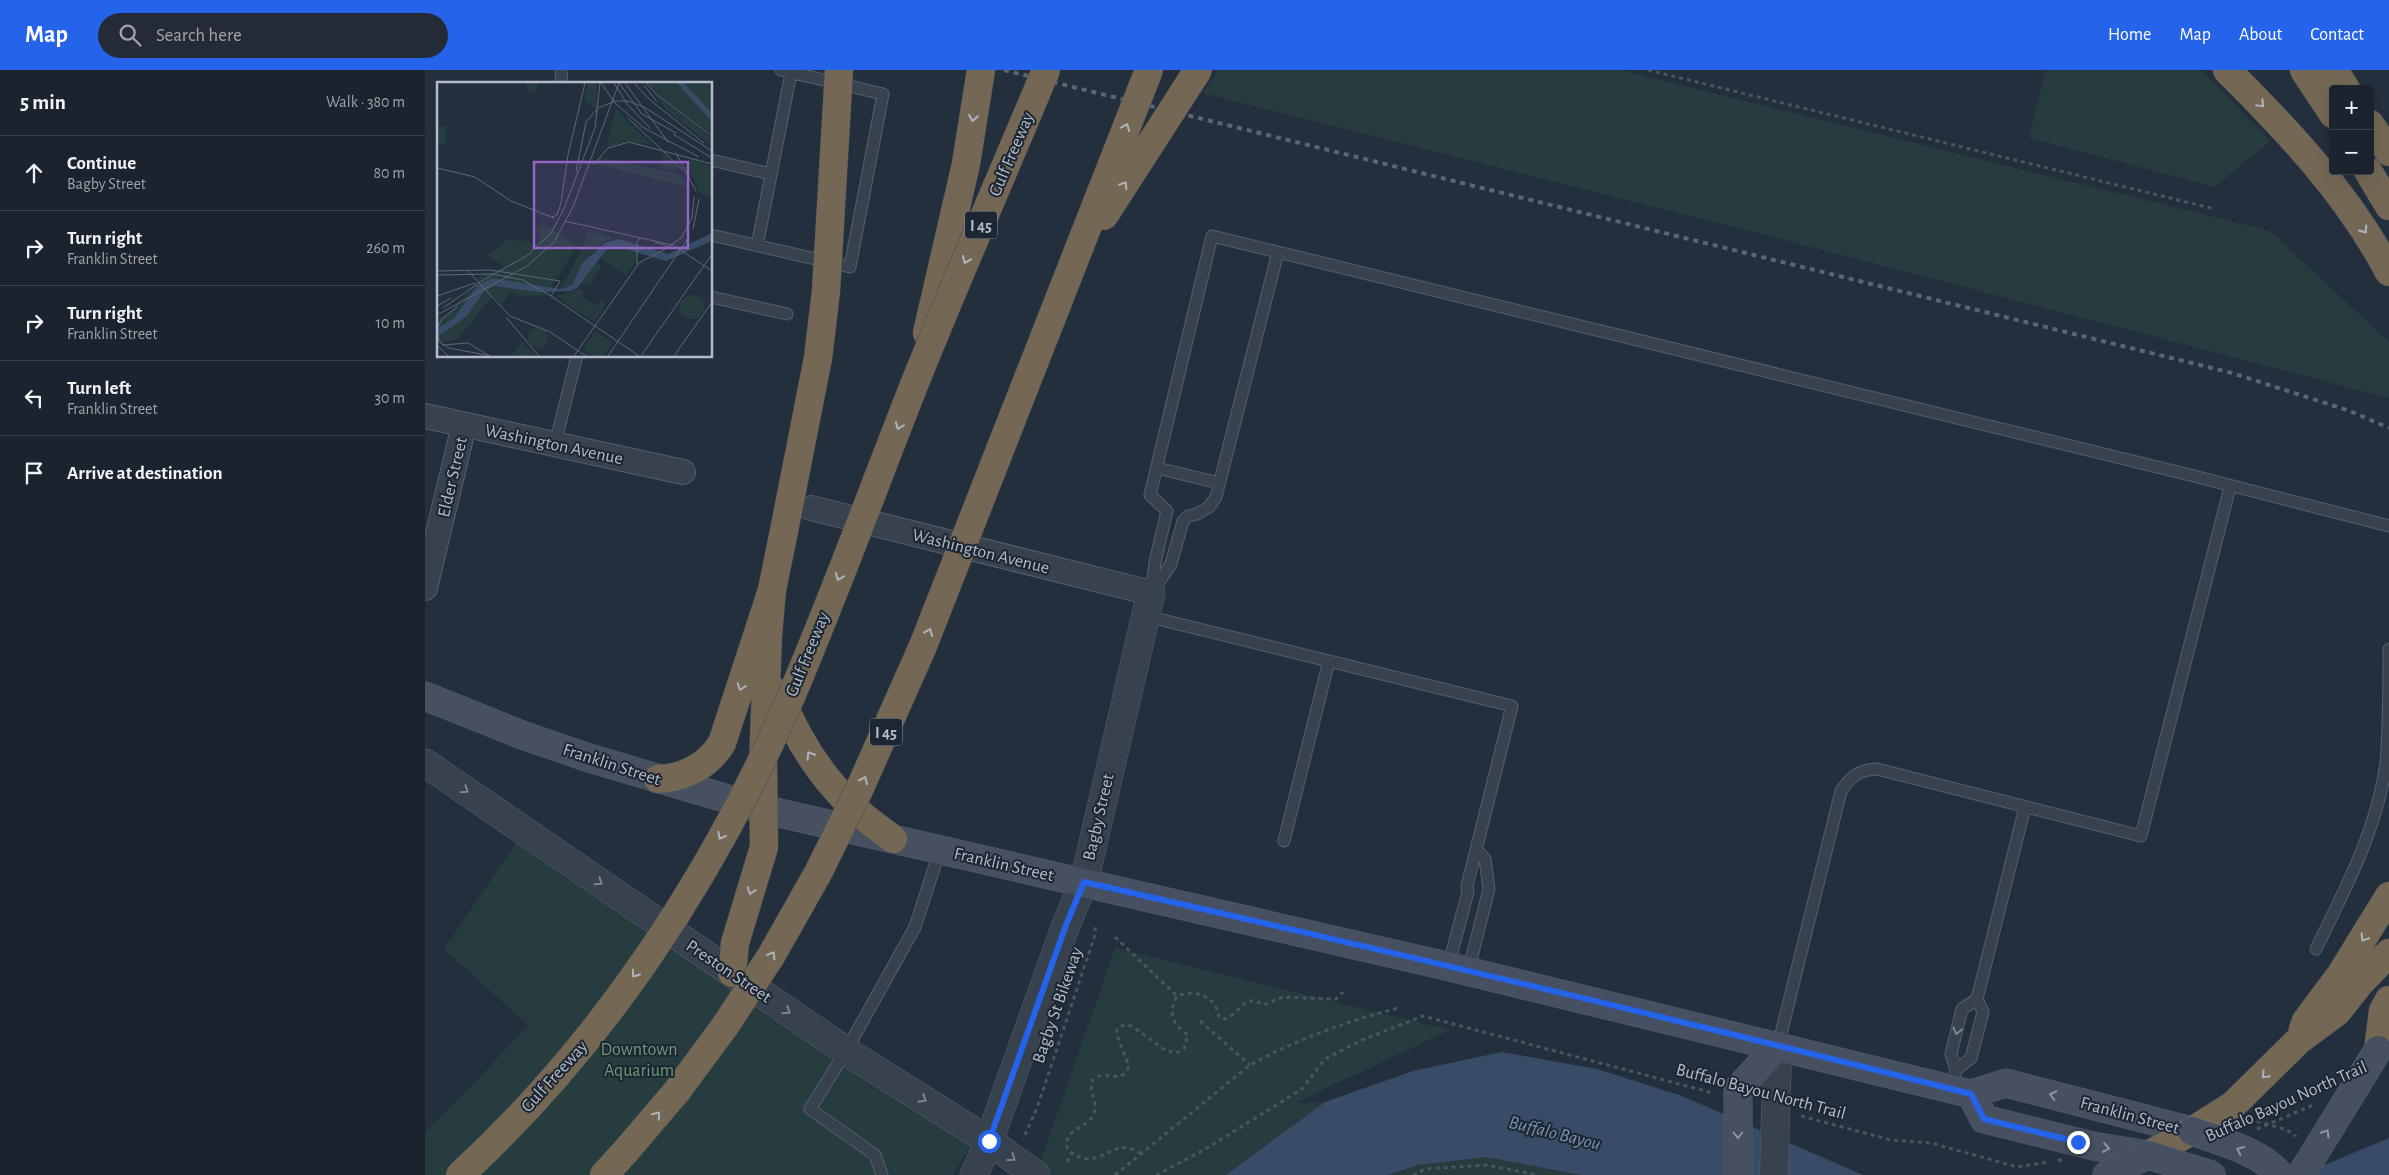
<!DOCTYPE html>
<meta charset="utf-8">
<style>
:root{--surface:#1b232e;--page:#242b36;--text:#f1f3f6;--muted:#a0a4aa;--line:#39404a;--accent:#2563eb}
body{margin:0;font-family:"Alegreya Sans",sans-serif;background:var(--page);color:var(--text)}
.controls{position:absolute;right:15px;top:15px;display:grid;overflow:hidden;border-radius:5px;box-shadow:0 5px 20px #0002}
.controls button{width:45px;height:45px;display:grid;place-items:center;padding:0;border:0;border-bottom:1px solid var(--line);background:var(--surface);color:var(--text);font:25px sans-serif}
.stop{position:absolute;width:15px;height:15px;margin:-11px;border:4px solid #2563eb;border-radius:50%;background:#fff}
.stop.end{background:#2563eb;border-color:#fff;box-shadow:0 1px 5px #0008}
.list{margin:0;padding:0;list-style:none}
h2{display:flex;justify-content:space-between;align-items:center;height:65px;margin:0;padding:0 20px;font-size:21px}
h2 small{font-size:16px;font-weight:400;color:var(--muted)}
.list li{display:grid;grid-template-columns:32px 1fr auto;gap:15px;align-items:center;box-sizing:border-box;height:75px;padding:0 20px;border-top:1px solid var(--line)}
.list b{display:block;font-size:19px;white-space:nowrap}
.list p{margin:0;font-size:16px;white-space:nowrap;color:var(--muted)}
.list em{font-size:16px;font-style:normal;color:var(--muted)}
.icon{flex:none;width:28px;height:28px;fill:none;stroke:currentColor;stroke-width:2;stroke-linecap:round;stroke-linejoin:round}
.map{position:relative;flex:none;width:1964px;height:1105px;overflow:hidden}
header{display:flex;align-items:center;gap:30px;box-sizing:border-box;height:70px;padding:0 25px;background:var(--accent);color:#fff}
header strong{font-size:24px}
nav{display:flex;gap:28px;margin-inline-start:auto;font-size:18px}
.search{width:350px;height:45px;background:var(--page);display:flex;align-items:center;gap:12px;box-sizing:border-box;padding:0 18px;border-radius:28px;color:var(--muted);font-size:19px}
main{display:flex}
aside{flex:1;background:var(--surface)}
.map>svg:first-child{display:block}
.green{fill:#263c3f}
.water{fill:#394c67}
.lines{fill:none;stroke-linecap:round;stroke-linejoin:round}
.service-casing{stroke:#565f6c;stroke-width:13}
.minor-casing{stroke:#565f6c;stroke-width:26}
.tertiary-casing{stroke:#565f6c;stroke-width:29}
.secondary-casing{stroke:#565f6c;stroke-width:29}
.motorway-casing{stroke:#434c59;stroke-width:29}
.path{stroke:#44595c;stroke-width:3;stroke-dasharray:4 4;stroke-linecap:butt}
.service{stroke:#38414e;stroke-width:11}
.minor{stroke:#38414e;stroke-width:24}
.tertiary{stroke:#38414e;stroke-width:28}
.secondary{stroke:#465061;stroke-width:28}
.motorway{stroke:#746855;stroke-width:28}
.rail{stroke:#5a6575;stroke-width:4;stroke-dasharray:5 5;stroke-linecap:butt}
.tertiary-bridge-casing{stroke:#565f6c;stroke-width:29;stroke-linecap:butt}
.secondary-bridge-casing{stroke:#565f6c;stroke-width:29;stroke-linecap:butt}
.motorway-bridge-casing{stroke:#434c59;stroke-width:29;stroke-linecap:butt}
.path-bridge{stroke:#44595c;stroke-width:3;stroke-dasharray:4 4;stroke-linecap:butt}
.tertiary-bridge{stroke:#38414e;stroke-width:28}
.secondary-bridge{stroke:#465061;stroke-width:28}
.motorway-bridge{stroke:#746855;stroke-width:28}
.oneway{stroke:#aeb4bd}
.oneway2{stroke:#7c8592}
.oneway3{stroke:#8e96a5}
.route{stroke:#2563eb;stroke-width:6}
.labels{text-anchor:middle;stroke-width:4;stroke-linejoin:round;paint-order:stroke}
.shield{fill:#1d2633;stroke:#878f9c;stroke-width:1}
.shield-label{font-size:16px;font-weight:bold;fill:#b4bcc9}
.street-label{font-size:18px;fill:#b4bcc9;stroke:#1d2633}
.park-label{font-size:18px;fill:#6b9a76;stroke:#1d2633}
.water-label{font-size:19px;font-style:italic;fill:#7c92b1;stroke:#1d2633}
.inset-road{fill:none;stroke:#5e6776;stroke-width:1}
.view{fill:#9266c3;fill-opacity:0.15;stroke:#9266c3;stroke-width:2.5}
.inset-edge{fill:none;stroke:#b4bcc9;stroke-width:2.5}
</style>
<header>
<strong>Map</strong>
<div class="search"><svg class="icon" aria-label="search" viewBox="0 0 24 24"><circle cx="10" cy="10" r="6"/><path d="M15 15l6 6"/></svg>Search here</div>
<nav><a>Home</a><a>Map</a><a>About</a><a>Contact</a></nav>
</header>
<main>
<aside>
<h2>5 min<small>Walk · 380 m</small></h2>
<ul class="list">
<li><svg class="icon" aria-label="ahead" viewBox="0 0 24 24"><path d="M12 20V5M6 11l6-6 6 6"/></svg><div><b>Continue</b><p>Bagby Street</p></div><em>80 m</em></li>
<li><svg class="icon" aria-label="right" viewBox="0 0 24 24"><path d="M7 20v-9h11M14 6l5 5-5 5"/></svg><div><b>Turn right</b><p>Franklin Street</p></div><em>260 m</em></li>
<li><svg class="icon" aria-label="right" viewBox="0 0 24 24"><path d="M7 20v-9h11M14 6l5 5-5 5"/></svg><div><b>Turn right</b><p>Franklin Street</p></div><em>10 m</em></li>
<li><svg class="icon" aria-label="left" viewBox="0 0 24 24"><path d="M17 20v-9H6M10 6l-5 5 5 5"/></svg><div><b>Turn left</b><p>Franklin Street</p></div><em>30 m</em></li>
<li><svg class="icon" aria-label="arrive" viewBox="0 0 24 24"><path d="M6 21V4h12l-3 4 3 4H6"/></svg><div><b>Arrive at destination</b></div></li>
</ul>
</aside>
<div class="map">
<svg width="1964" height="1105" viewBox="0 0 1964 1105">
<rect width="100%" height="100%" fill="#242f3e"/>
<path class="green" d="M 793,0 L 1195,0 L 1845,161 L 1964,272 L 1964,328 L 1317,159 L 778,23 Z
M 1621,0 L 1776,0 L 1845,71 L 1790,117 L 1604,68 Z
M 95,767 L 547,1073 L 528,1105 L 0,1105 L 0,1062 L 53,1009 L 103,955 L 19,879 Z
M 690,878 L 1025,960 L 870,1033 L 900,1032 L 801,1105 L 611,1105 Z
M 1061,1087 L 1156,1105 L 963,1105 L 993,1095 Z"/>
<path class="water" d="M 1077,982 L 1172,999 L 1257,1026 L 1438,1105 L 1156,1105 L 1061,1087 L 993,1095 L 963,1105 L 801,1105 L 900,1032 L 988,1001 Z
M 1964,1068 L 1964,1105 L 1876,1105 L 1954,1072 Z"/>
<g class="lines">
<g class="service-casing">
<path id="service" d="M 136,0 L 137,14
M 286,90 L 346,104
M 286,165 L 425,197 L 458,24 L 356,0
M 332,176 L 366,3
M 286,227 L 362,244
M 130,374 L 152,286
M 732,398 L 794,413
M 727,522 L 746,494 L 758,451 L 763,446 L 772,444 L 784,437 L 791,427 L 853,182
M 726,523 L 730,492 L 742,441 L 725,425 L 787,166 L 1765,405 L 1964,456
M 721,546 L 1087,636 L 1042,816 L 1043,822 L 1023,897
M 859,771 L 904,591
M 1891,879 C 1920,819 1952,760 1961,694 C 1964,656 1964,617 1964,579
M 1043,902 L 1064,819 L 1060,789 L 1051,779
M 1353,976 L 1416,721 C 1426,706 1434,700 1452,699 L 1716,766 L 1805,417
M 1531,1000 L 1526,984 L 1537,939 L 1552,929
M 1526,1019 L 1531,1000 L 1546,988 L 1558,942 L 1552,929 L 1600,737
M 457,1105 L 450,1085 L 385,1039 L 421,981 L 490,857 L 515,780"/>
</g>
<g class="minor-casing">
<path id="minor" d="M 0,346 L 258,402
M 386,438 L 726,523
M 0,518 L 39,355"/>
</g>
<g class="tertiary-casing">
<path id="tertiary" d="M 0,693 L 421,981 L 564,1071 L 611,1105
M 1351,1026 L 1353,976
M 549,1105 L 564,1071 L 641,855 L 659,812 L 726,523"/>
</g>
<g class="secondary-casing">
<path id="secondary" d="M 0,626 L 97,665 L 164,688 L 337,739 L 1017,895 L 1546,1024 L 1581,1013 L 1767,1061
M 1313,1024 L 1313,1019 L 1353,976
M 1546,1024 L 1559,1049 L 1668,1076 L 1723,1085"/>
</g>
<g class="motorway-casing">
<path id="motorway" d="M 1802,0 C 1863,61 1923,124 1964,202
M 1879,0 L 1908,44
M 1909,0 L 1921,19
M 1945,54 L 1964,82
M 1943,101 L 1964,136
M 502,263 L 541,94 L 556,0
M 354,623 C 370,666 393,703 426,735 C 438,748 454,758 468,769
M 233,709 C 259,708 283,696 297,673 L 347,520 L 359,461
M 307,903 L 310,873 L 339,777 L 338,694 L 343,565 L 347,520
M 1878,959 L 1881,951 L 1916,904 L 1964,826
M 1953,980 L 1958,941 L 1964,930
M 1723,1085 L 1767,1061 L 1808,1035 L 1874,970 L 1912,942 L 1935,913 L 1964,883
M 179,1105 L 200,1082"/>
</g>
<path class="path" d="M 1223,0 L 1790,139
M 690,867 L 752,926
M 775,951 L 825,995
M 1376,1046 L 1466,1070 L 1506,1073 L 1592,1097 L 1623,1092
M 1832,1059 L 1888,1035
M 600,1065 L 612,1038 L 671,862 L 669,854
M 716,1084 C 693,1067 683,1089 662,1089 C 654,1088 650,1084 643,1081 C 636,1057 662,1061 669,1043 C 673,1031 665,1023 666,1012 C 668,1010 672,1006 675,1006 C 684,1003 694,1011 701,1002 C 712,991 671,950 707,956 L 740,980 L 751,983 L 759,979 L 763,965 C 747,954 743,943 752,926 C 771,919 791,926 794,947 L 800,949 C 816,943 820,922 838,935 L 858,927 L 911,929 L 918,922
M 642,1092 L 647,1083
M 690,1105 L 825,995 C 871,970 919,952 970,939 L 972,935
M 731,1105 L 779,1080 L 877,1019 L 900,989 L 937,970 L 998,946 L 1288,1023
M 988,1105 L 1000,1099 L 1062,1095 L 1112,1105"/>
<use href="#service" class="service"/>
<use href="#minor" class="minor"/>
<use href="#tertiary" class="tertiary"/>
<use href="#secondary" class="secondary"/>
<use href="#motorway" class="motorway"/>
<path class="rail" d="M 579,0 L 1807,303 L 1925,341 L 1964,358"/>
<g class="tertiary-bridge-casing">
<path id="tertiary-bridge" d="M 1349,1105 L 1351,1026"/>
</g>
<g class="secondary-bridge-casing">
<path id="secondary-bridge" d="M 1767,1061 C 1796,1072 1835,1081 1855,1105
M 1313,1105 L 1313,1024
M 1681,1105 L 1723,1085 L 1787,1105
M 1876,1105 L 1953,980"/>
</g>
<g class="motorway-bridge-casing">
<path id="motorway-bridge" d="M 679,146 L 773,0
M 359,461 L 393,288 L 401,221 L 414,0
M 200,1082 L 252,1021 L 300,956 L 346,886 L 393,803 L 434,720 L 498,576 L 724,0
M 35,1105 C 178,974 288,806 365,629 C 410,524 449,416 491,310 C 533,206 578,103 621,0"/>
</g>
<path class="path-bridge" d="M 1824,1049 L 1862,1060 L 1871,1066
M 1633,1091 L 1640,1088"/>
<use href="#tertiary-bridge" class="tertiary-bridge"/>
<use href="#secondary-bridge" class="secondary-bridge"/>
<use href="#motorway-bridge" class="motorway-bridge"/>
</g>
<defs><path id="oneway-chevron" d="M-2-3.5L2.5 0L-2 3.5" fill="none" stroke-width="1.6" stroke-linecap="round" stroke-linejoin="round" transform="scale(1.25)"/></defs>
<g class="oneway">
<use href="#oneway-chevron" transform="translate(1836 34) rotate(45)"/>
<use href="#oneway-chevron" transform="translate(548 48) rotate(99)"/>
<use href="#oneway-chevron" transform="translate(701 57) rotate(-68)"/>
<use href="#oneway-chevron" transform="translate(699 115) rotate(-57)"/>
<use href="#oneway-chevron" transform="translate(1939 160) rotate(55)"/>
<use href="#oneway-chevron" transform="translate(541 190) rotate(113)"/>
<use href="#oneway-chevron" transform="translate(474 356) rotate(111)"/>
<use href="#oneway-chevron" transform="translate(414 507) rotate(112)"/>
<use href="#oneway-chevron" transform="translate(504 562) rotate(-68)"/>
<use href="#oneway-chevron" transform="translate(316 617) rotate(108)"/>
<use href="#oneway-chevron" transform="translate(385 685) rotate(-122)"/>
<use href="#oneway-chevron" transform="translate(439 710) rotate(-65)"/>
<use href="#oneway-chevron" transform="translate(296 766) rotate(118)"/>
<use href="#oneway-chevron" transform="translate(326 821) rotate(108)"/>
<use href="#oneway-chevron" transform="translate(1939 868) rotate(122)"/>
<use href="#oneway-chevron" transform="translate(347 885) rotate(-59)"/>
<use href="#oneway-chevron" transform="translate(210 904) rotate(125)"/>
<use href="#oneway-chevron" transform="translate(1840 1005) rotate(134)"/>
<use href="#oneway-chevron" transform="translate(232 1045) rotate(-51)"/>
</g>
<g class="oneway2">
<use href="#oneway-chevron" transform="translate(40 720) rotate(34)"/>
<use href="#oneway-chevron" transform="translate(174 812) rotate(34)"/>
<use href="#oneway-chevron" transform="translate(362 941) rotate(34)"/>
<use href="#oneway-chevron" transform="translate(1532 961) rotate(104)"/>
<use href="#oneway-chevron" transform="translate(498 1029) rotate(32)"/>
<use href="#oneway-chevron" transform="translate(587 1088) rotate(36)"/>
</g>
<g class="oneway3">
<use href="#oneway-chevron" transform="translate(1628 1025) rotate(-166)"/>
<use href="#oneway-chevron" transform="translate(1901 1063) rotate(-58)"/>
<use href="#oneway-chevron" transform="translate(1313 1065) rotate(90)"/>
<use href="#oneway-chevron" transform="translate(1681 1078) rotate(10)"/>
<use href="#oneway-chevron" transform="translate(1815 1080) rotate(-155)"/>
</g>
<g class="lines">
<path class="route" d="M 564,1071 L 641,855 L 659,812 C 955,879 1252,949 1546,1024 L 1559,1049 L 1653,1072"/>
</g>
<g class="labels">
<g class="shield">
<rect x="540" y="141.5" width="32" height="27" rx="4"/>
<rect x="445" y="648.5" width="32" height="27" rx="4"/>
</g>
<g class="shield-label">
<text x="556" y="161">I 45</text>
<text x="461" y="668">I 45</text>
</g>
<g class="street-label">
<text transform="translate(586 84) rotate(-67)" y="6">Gulf Freeway</text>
<text transform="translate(129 374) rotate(12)" y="6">Washington Avenue</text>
<text transform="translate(27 407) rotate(-77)" y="6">Elder Street</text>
<text transform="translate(556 481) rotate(14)" y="6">Washington Avenue</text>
<text transform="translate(382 584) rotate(-68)" y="6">Gulf Freeway</text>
<text transform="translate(187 694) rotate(18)" y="6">Franklin Street</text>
<text transform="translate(673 747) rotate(-77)" y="6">Bagby Street</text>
<text transform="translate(579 794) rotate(13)" y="6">Franklin Street</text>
<text transform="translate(304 901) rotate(34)" y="6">Preston Street</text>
<text transform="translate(632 935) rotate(-71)" y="6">Bagby St Bikeway</text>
<text transform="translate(129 1006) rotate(-48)" y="6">Gulf Freeway</text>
<text transform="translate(1336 1021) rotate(15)" y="6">Buffalo Bayou North Trail</text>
<text transform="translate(1861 1031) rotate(-24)" y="6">Buffalo Bayou North Trail</text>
<text transform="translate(1705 1045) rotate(15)" y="6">Franklin Street</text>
</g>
<g class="park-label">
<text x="214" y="985">Downtown<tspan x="214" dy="21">Aquarium</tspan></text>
</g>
<g class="water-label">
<text transform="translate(1130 1062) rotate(14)" y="7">Buffalo Bayou</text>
</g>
</g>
<g transform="translate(12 12)">
<rect width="275" height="275" fill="#242f3e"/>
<path d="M89 5a6 6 0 1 1 12 0a6 6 0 1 1-12 0ZM 151,1 L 160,1 L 160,25 L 157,27 L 147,18 ZM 210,1 L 240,1 L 275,40 L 275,52 L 226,17 ZM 247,1 L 275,1 L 275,31 L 274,30 ZM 217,12 L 275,56 L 275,64 L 228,27 ZM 179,25 L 196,45 L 216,63 L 192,59 L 170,65 ZM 0,43 L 9,44 L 9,62 L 0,62 ZM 226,71 L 242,85 L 237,89 L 223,85 ZM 163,75 L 242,92 L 253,106 L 158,82 ZM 253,76 L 275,85 L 275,117 L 262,110 L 251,85 ZM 105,140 L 140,164 L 109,213 L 82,214 L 74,209 L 65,223 L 56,213 L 21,257 L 0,262 L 0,238 L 11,232 L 44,194 L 68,185 L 51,174 L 69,158 L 93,159 L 97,164 L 105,155 L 99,149 ZM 151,149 L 177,155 L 167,160 L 145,181 L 134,203 L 123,207 L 144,170 ZM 180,165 L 200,171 L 199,180 L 189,194 L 162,175 L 170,167 ZM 158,179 L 165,184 L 152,203 L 143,201 ZM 142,207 L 147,209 L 145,216 L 160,224 L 164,217 L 169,222 L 157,240 L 119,214 ZM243 225a12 12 0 1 1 24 0a12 12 0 1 1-24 0ZM91 256a10 10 0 1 1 20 0a10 10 0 1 1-20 0ZM 158,249 L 176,261 L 166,274 L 157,274 L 146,267 ZM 84,261 L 86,261 L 99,274 L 74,274 Z" fill="#263c3f"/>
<path d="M 240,1 L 247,1 L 275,31 L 275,40 ZM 275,151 L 275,159 L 229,179 L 188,167 L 170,167 L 141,205 L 134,209 L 101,210 L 57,204 L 47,209 L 29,235 L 0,255 L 0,247 L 17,236 L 40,204 L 55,196 L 123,207 L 135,203 L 145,181 L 168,161 L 182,157 L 231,172 Z" fill="#394c67"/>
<path class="inset-road" d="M 164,1 L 178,21 L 207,46 L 262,75M 177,1 L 190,22 L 214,47M 182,1 L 205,32 L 239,51M 188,1 L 231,60M 209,1 L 220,13 L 275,54M 198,2 L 213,18 L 267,61M 207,3 L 220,20M 191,36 L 246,88M 236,52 L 275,76M 239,71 L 259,109M 156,83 L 171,66 L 192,60 L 275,82M 0,86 L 38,95 L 74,119 L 117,136M 139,90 L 149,40 L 161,26 L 178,19 L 191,19 L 207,25 L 275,69M 115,135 L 120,133 L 124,121 L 131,73 L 148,1M 127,139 L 236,163 L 275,189M 256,147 L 262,117M 244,156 L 255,136 L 257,115M 218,160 L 233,165M 232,165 L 245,155M 200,183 L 200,160 L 203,156M 0,189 L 53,188 L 123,199 L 114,214M 31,189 L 73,234 L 113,250 L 149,274M 0,193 L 56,192 L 86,198 L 114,214 L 202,274M 0,214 L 38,201M 0,224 L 14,216M 6,226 L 43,200 L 91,173 L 114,151 L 126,129 L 158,46 L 163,1M 0,233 L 90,184 L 117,160 L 136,125 L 182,1M 69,235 L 102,274M 0,247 L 5,237 L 20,225M 0,253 L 4,261 L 12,266 L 54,274M 0,263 L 11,274M 5,263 L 31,261 L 53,274M 137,274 L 202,181 L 232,165M 171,274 L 252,155M 204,274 L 275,172M 237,274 L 275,220"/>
<path class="view" d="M 97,80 L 251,80 L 251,166 L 97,166 Z"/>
<rect width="275" height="275" class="inset-edge"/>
</g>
</svg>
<div class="controls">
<button>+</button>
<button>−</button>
</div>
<div class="stop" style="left:564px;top:1071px"></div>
<div class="stop end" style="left:1653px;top:1072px"></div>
</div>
</main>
